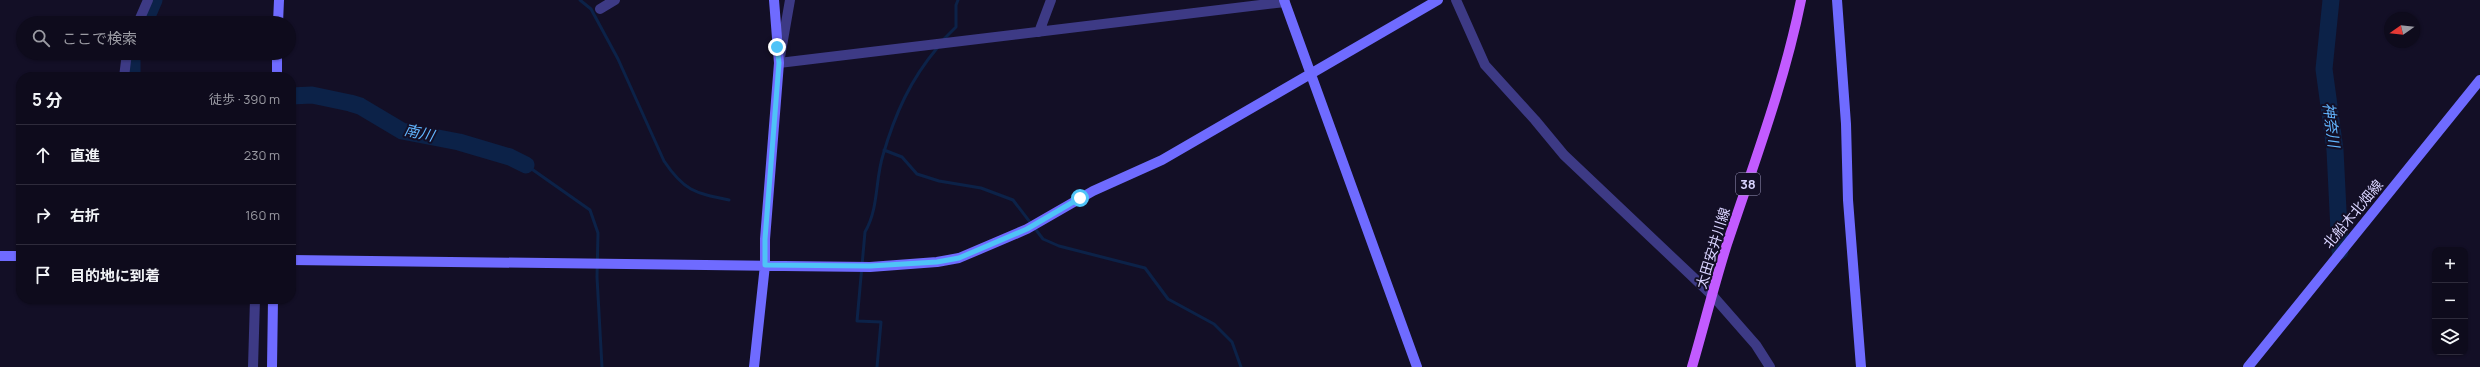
<!DOCTYPE html>
<html lang="ja">
<meta charset="utf-8">
<style>
:root{--surface:#0e0b1c;--page:#171425;--text:#f1f3f6;--muted:#9b9ba3;--line:#2e2b3b}
body{margin:0;font-family:Manrope,"Noto Sans JP",sans-serif;background:var(--page);color:var(--text)}
.controls{position:absolute;right:12px;bottom:12px;display:grid;overflow:hidden;border-radius:8px;box-shadow:0 1px 3px #0004}
.controls button{width:36px;height:36px;display:grid;place-items:center;padding:0;border:0;border-bottom:1px solid var(--line);background:var(--surface);color:var(--text);font:20px sans-serif}
.compass{position:absolute;left:2384px;top:12px;width:36px;height:36px;border-radius:50%;background:var(--surface);box-shadow:0 1px 3px #0004;rotate:256deg}
.stop{position:absolute;width:12px;height:12px;margin:-9px;border:3px solid #4fc3f7;border-radius:50%;background:#fff}
.stop.end{background:#4fc3f7;border-color:#fff;box-shadow:0 1px 4px #0008}
.list{margin:0;padding:0;list-style:none}
h2{display:flex;justify-content:space-between;align-items:center;height:52px;margin:0;padding:0 16px;font-size:17px}
h2 small{font-size:13px;font-weight:400;color:var(--muted)}
.list li{display:grid;grid-template-columns:26px 1fr auto;gap:12px;align-items:center;box-sizing:border-box;height:60px;padding:0 16px;border-top:1px solid var(--line)}
.list b{display:block;font-size:15px;white-space:nowrap}
.list em{font-size:13px;font-style:normal;color:var(--muted)}
.icon{flex:none;width:22px;height:22px;fill:none;stroke:currentColor;stroke-width:2;stroke-linecap:round;stroke-linejoin:round}
.map{position:relative;flex:none;width:2480px;height:367px;overflow:hidden}
.search{position:absolute;background:var(--surface);box-shadow:0 1px 3px #0004;left:16px;top:16px;width:280px;height:44px;display:flex;align-items:center;gap:10px;box-sizing:border-box;padding:0 14px;border-radius:22px;color:var(--muted);font-size:15px}
.panel{position:absolute;background:var(--surface);box-shadow:0 1px 3px #0004;left:16px;top:72px;width:280px;height:232px;border-radius:16px}
.map>svg:first-child{display:block}
.lines{fill:none;stroke-linecap:round;stroke-linejoin:round}
.stream{stroke:#0c2248;stroke-width:3}
.river{stroke:#0c2248;stroke-width:17}
.street{stroke:#3d3a85;stroke-width:10}
.secondary{stroke:#6f6bff;stroke-width:10}
.primary{stroke:#c25bff;stroke-width:10}
.route{stroke:#4fc3f7;stroke-width:5}
.labels{text-anchor:middle;stroke-width:4;stroke-linejoin:round;paint-order:stroke}
.shield{fill:#130f26;stroke:#9e99be;stroke-width:1}
.shield-label{font-size:13px;font-weight:bold;fill:#d9d4ff}
.street-label{font-size:14px;fill:#d9d4ff;stroke:#130f26}
.water-label{font-size:15px;font-style:italic;fill:#62b6ff;stroke:#130f26}
</style>
<div class="map">
<svg width="2480" height="367" viewBox="0 0 2480 367">
<rect width="100%" height="100%" fill="#130f26"/>
<g class="lines">
<path class="stream" d="M 580,0 L 591,9 L 618,59 L 664,161 C 684,191 695,193 729,200
M 944,39 L 956,27 L 956,5 L 958,0
M 884,150 L 902,157 L 917,174 L 939,181 L 981,188 L 1013,200 L 1043,239 L 1059,246 L 1145,268 L 1168,299 L 1214,324 L 1232,342 L 1241,367
M 526,165 L 590,210 L 598,233 L 597,277 L 602,367
M 877,367 L 881,322 L 857,321 L 865,232 C 879,208 875,180 883,155 C 895,114 910,80 938,47"/>
<path class="river" d="M 2331,0 L 2324,69 L 2335,150 L 2340,251
M 144,23 L 154,0
M 132,77 L 132,53
M 291,96 L 312,95 L 350,103 L 360,106 L 402,131 L 459,142 L 510,157 L 526,165"/>
<path class="street" d="M 790,0 L 779,63 L 1285,2
M 1456,0 L 1485,65 L 1535,120 L 1564,155 L 1713,296 L 1756,345 L 1770,367
M 600,9 L 615,0
M 138,23 L 148,0
M 1039,32 L 1051,0
M 124,77 L 127,53
M 253,367 L 255,299"/>
<path class="secondary" d="M 1284,0 L 1417,367
M 1837,0 L 1846,124 L 1848,200 L 1861,367
M 278,23 L 279,0
M 277,77 L 277,53
M 0,256 L 21,256
M 291,260 L 870,267 L 937,262 L 959,258 L 1027,229 L 1093,191 L 1162,160 L 1438,0
M 272,367 L 273,299
M 754,367 L 765,265 L 765,239 L 779,63 L 774,0
M 2248,367 L 2480,80"/>
<path class="primary" d="M 1692,367 C 1704,326 1714,285 1727,244 C 1754,163 1784,84 1801,0"/>
</g>
<g class="lines">
<path class="route" d="M 777,47 L 779,63 L 765,239 L 765,265 L 870,266 L 937,262 L 959,258 L 1027,229 L 1080,198"/>
</g>
<g class="labels">
<rect class="shield" x="1736" y="173" width="24" height="22" rx="3"/>
<g class="shield-label">
<text x="1748" y="189">38</text>
</g>
<g class="street-label">
<text transform="translate(2353 214) rotate(-50)" y="5">北船木北畑線</text>
<text transform="translate(1713 248) rotate(-73)" y="5">太田安井川線</text>
</g>
<g class="water-label">
<text transform="translate(2331 125) rotate(83)" y="5">神奈川</text>
<text transform="translate(419 133) rotate(13)" y="5">南川</text>
</g>
</g>
</svg>
<div class="controls">
<button>+</button>
<button>−</button>
<button><svg class="icon" aria-label="layers" viewBox="0 0 24 24"><path d="M12 4l9 5-9 5-9-5zM3 14l9 5 9-5"/></svg></button>
</div>
<svg class="compass" viewBox="-18 -18 36 36"><path d="M0-13l5 13h-10z" fill="#e53935"/><path d="M0 13l5-13h-10z" fill="#9b9ba3"/></svg>
<div class="stop" style="left:1080px;top:198px"></div>
<div class="stop end" style="left:777px;top:47px"></div>
<div class="search"><svg class="icon" aria-label="search" viewBox="0 0 24 24"><circle cx="10" cy="10" r="6"/><path d="M15 15l6 6"/></svg>ここで検索</div>
<section class="panel">
<h2>5 分<small>徒歩 · 390 m</small></h2>
<ul class="list">
<li><svg class="icon" aria-label="ahead" viewBox="0 0 24 24"><path d="M12 20V5M6 11l6-6 6 6"/></svg><div><b>直進</b></div><em>230 m</em></li>
<li><svg class="icon" aria-label="right" viewBox="0 0 24 24"><path d="M7 20v-9h11M14 6l5 5-5 5"/></svg><div><b>右折</b></div><em>160 m</em></li>
<li><svg class="icon" aria-label="arrive" viewBox="0 0 24 24"><path d="M6 21V4h12l-3 4 3 4H6"/></svg><div><b>目的地に到着</b></div></li>
</ul>
</section>
</div>
